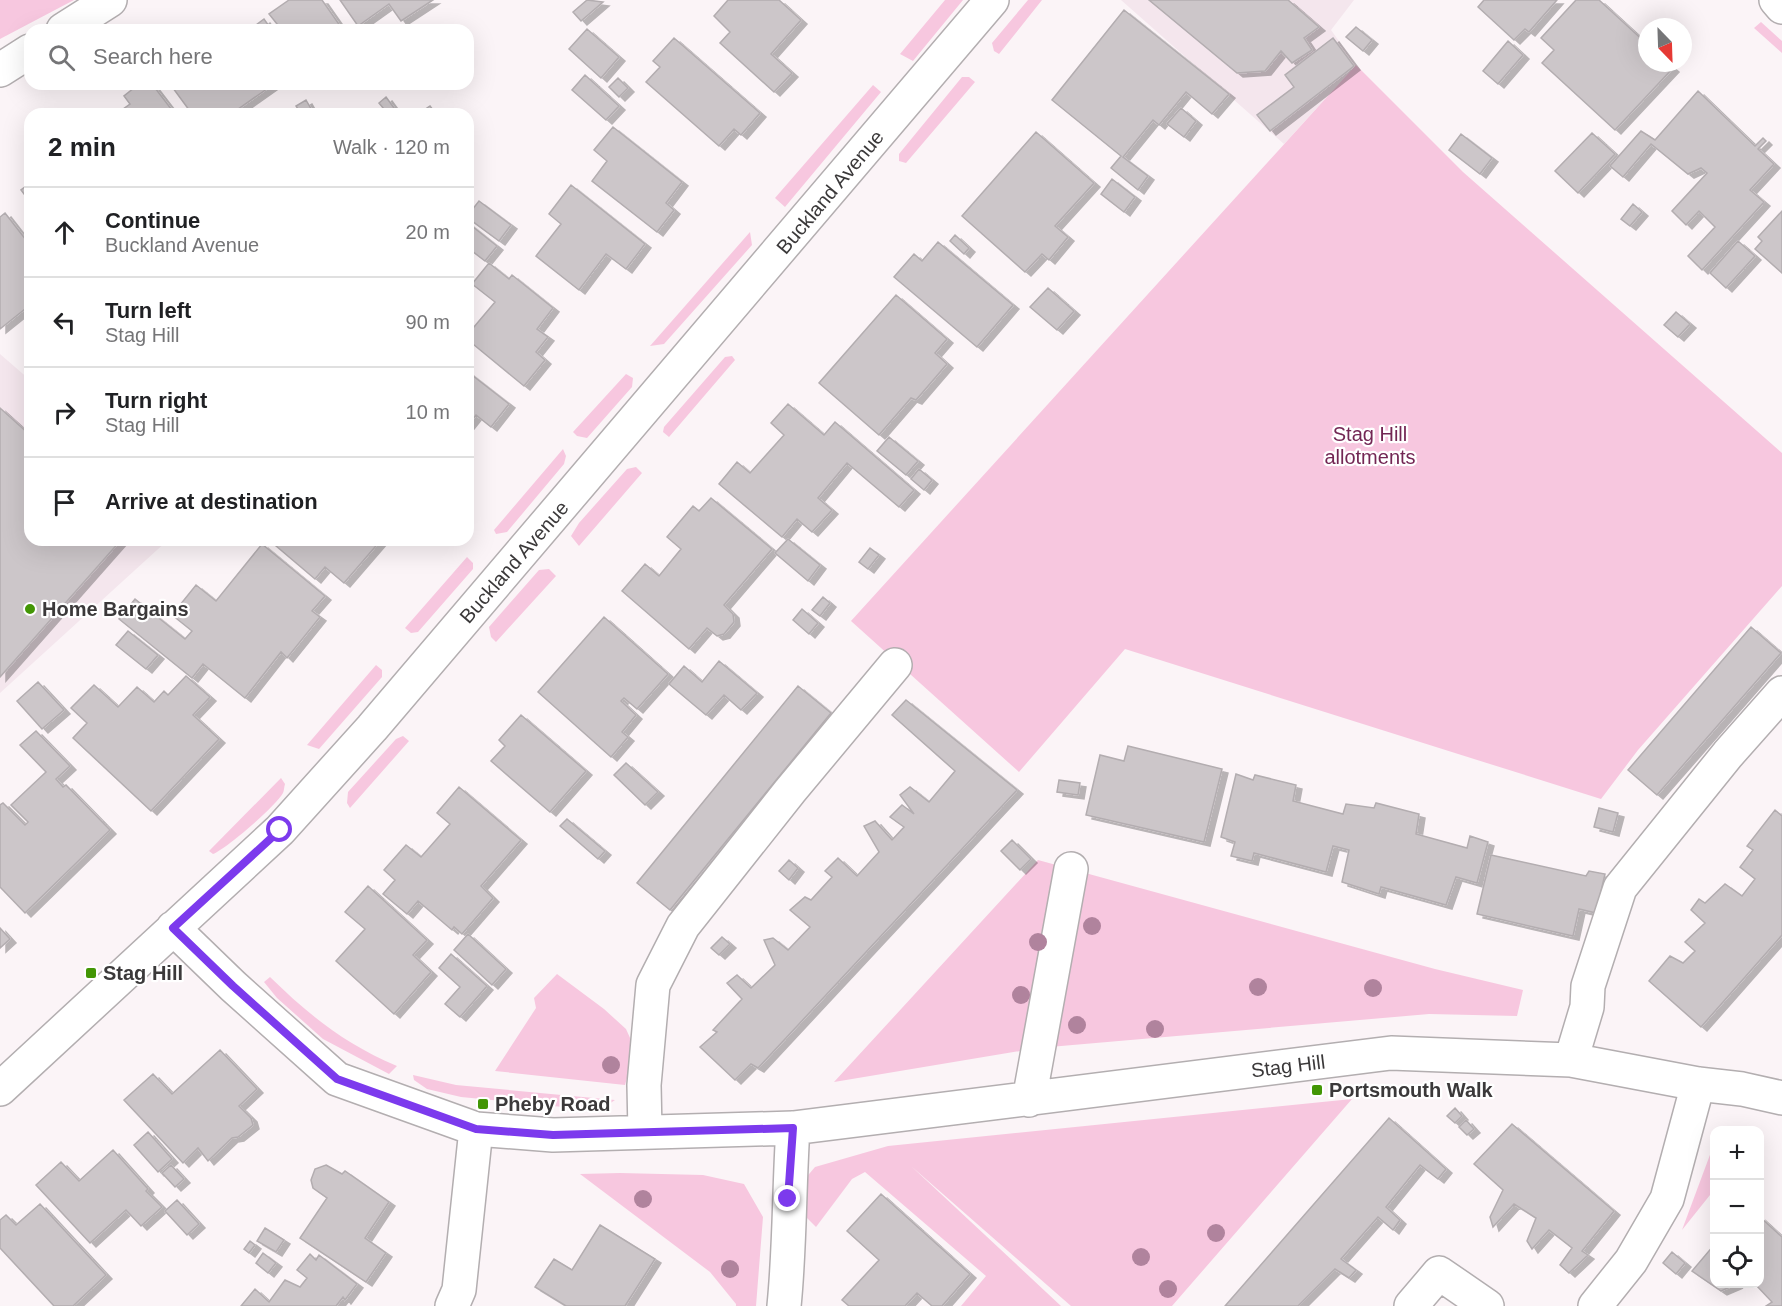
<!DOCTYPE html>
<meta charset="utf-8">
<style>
:root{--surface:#fff;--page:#f2f2f2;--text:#202124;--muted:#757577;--line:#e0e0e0}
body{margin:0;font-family:Helvetica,sans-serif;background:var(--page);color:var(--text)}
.controls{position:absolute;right:18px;bottom:18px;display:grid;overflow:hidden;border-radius:12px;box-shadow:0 6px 24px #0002}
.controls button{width:54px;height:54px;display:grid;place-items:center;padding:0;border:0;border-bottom:2px solid var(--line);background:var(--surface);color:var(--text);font:30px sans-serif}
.compass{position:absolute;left:1638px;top:18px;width:54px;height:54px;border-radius:50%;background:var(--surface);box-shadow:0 6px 24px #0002;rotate:157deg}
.stop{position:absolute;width:18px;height:18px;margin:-14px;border:4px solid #7c3aed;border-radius:50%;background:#fff}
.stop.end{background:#7c3aed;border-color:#fff;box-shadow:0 2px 6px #0008}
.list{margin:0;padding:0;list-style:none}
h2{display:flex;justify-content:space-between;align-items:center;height:78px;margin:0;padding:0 24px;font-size:26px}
h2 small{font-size:20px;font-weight:400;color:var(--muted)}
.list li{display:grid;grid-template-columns:39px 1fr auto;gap:18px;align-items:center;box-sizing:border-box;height:90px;padding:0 24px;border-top:2px solid var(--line)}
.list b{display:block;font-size:22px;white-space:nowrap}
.list p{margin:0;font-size:20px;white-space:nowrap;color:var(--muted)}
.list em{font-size:20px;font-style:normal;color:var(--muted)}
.icon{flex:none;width:33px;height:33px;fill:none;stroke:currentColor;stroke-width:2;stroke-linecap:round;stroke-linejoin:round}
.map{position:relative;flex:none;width:1782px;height:1306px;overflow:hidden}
.search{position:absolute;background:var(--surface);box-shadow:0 6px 24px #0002;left:24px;top:24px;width:450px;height:66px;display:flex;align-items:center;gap:15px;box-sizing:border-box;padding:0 21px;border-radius:18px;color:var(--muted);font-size:22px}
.panel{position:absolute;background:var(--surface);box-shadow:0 6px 24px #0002;left:24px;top:108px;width:450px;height:438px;border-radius:18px}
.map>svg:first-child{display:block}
.built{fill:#f4e6ed}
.green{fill:#f7c7df}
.building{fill:#ccc6c9;stroke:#b3adb0;stroke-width:1.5;filter:url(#shadow)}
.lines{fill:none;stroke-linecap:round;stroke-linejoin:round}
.minor-casing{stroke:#b3aeb0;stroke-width:36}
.minor{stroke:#fff;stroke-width:33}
.tree{fill:#b0839d}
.route{stroke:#7c3aed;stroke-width:8}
.poi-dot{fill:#439605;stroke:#fff;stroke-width:2}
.labels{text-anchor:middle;stroke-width:4.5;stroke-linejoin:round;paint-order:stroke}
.street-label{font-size:20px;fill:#3b393a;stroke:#fff}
.park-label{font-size:20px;fill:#732654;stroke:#fff}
.poi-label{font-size:20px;font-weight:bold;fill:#3b393a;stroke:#fff;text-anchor:start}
</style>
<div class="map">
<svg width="1782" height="1306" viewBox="0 0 1782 1306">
<defs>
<filter id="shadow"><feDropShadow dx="6" dy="4" stdDeviation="0" flood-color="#0004"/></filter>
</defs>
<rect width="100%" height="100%" fill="#fbf4f7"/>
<path class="built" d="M 1121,0 L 1354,0 L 1331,30 L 1356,65 L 1284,144 Z
M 0,354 L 30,380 L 30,540 L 168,540 L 0,693 Z"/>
<path class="green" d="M 0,0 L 74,0 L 0,39 Z
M 945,0 L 963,0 L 913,61 L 900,54 Z
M 1028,0 L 1042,0 L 999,54 L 994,51 L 992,43 Z
M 1761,22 L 1782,41 L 1782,53 L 1754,28 Z
M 1356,65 L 1463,172 L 1782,453 L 1782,586 L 1638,750 L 1601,799 L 1125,649 L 1019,772 L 851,621 Z
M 962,77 L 969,77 L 975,82 L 906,163 L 899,161 L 899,154 Z
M 873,85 L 881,92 L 785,207 L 775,198 Z
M 750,232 L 752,245 L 664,344 L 650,346 Z
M 732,356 L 735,360 L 669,437 L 663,432 L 664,427 L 725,357 Z
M 626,374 L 633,378 L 632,387 L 587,438 L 577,436 L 573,432 Z
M 563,449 L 566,456 L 564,464 L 507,532 L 496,534 L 494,530 Z
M 636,467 L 642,473 L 579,546 L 571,536 L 579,523 L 627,469 Z
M 467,557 L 473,563 L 473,569 L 418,632 L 411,633 L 405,628 Z
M 549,569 L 556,576 L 496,642 L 491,637 L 489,627 L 539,570 Z
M 376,665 L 382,670 L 382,677 L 319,749 L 307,745 Z
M 403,736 L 409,741 L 350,808 L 347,803 L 348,792 L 396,739 Z
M 281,778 L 285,784 C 284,787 284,791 283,793 C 276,806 226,849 213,854 L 209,851 Z
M 1038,860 L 1435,969 L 1523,990 L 1517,1016 L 1429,1014 L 1038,1048 L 834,1082 Z
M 557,974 L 604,1009 L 626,1029 L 635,1049 L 625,1085 L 495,1071 L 536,1008 L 534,998 Z
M 270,977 C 310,1016 345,1044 397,1066 L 389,1074 L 323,1039 L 277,998 L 264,982 Z
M 413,1075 L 456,1085 L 615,1100 L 606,1106 L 563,1107 L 461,1097 L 427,1089 L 414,1080 Z
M 1352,1099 L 1172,1306 L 1071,1306 L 911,1166 L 1061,1306 L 961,1306 L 986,1276 L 865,1172 L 852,1179 L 816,1227 L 788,1199 L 815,1167 L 888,1146 Z
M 1714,1144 L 1714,1190 L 1682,1230 Z
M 620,1173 L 703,1175 L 744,1184 L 763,1217 L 756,1306 L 736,1306 L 736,1304 L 710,1272 L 580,1174 Z"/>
<path class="building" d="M 289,0 L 322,0 L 343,30 L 253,30 L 252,28 L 264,19 L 271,29 L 277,24 L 269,14 Z
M 340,0 L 433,0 L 401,21 L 389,4 L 358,26 Z
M 587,0 L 603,2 L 581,21 L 573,12 Z
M 728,0 L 779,0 L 801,20 L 771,54 L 792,73 L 774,92 L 720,43 L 730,32 L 714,16 Z
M 1149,0 L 1288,0 L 1319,27 L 1304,38 L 1312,50 L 1292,63 L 1281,51 L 1265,71 L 1237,73 Z
M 1484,0 L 1557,0 L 1529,32 L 1525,29 L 1514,40 L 1478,7 Z
M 1576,0 L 1599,0 L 1647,44 L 1647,63 L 1667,63 L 1673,68 L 1615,130 L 1542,63 L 1554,50 L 1541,38 Z
M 1124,10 L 1229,94 L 1212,114 L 1186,92 L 1159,125 L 1153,120 L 1123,157 L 1148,176 L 1138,190 L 1111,168 L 1121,156 L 1052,100 Z
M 1356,27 L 1372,40 L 1363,51 L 1346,37 Z
M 587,29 L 619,57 L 601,78 L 569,49 Z
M 674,38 L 760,113 L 741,135 L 734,129 L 719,146 L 646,82 L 660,67 L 653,61 Z
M 1333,38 L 1354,66 L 1270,131 L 1257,115 L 1294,87 L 1285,75 Z
M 1508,41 L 1523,55 L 1498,84 L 1483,71 Z
M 585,75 L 619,106 L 606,120 L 572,90 Z
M 618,78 L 628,88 L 619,97 L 609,87 Z
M 139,84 L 152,84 L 175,114 L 116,114 L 130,104 L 124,96 Z
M 170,84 L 269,84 L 271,86 L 231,114 L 192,114 Z
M 1698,91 L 1755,146 L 1763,138 L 1766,141 L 1758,149 L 1774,164 L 1750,190 L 1764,202 L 1702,270 L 1688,256 L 1715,227 L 1699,211 L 1686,225 L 1672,211 L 1707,173 L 1701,168 L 1688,174 L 1651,144 L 1623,177 L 1610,166 L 1641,131 L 1655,140 Z
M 386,97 L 394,108 L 388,114 L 379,103 Z
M 306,100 L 314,114 L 301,114 L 296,106 Z
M 430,106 L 436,114 L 418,114 Z
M 1181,108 L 1196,121 L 1184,137 L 1167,124 Z
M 613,127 L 682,182 L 666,203 L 674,210 L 657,232 L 592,181 L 607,161 L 594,150 Z
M 1036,132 L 1094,183 L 1055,226 L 1068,237 L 1049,260 L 1042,254 L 1025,272 L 962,216 Z
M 1592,133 L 1615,154 L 1578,193 L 1555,171 Z
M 1461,134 L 1492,158 L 1480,174 L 1449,150 Z
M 1112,179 L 1135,197 L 1124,212 L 1101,194 Z
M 30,183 L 30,202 L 21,190 Z
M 571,185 L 645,244 L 626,269 L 606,254 L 579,290 L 536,256 L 561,224 L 549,214 Z
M 479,201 L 511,225 L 499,241 L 468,218 L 468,215 Z
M 1633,204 L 1642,212 L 1630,226 L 1621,219 Z
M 1782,211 L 1782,273 L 1755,249 L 1762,241 L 1758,237 Z
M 5,213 L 30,245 L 30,305 L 0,329 L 0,217 Z
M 468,223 L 497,246 L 485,261 L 468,248 Z
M 955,235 L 969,248 L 964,254 L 950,241 Z
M 1738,241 L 1755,256 L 1726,288 L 1710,273 Z
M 938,242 L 1013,305 L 977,347 L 894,277 L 914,254 L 922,261 Z
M 489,263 L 509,279 L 512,275 L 553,308 L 537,329 L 548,337 L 536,352 L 545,360 L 524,386 L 468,340 L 468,334 L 495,302 L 472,284 Z
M 1048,288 L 1074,311 L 1057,330 L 1030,307 Z
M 896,295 L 947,339 L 935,353 L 947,364 L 916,400 L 911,398 L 879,435 L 819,383 Z
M 1676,312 L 1690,324 L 1678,337 L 1664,325 Z
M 468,372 L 509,404 L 491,427 L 476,415 L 468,425 Z
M 788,404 L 824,435 L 835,422 L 914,490 L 899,507 L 847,463 L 818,498 L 832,510 L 812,532 L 797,519 L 782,537 L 719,484 L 737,462 L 750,473 L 784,435 L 771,423 Z
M 0,408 L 30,435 L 30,540 L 121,540 L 0,677 Z
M 889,437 L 918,461 L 906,475 L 877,451 Z
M 919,469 L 932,480 L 924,490 L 911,479 Z
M 711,498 L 772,549 L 724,605 L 733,614 L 734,622 L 724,634 L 717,636 L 707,628 L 689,649 L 622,591 L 645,564 L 659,576 L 681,549 L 667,537 L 693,506 L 699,511 Z
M 788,539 L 820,565 L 808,581 L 775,553 Z
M 269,540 L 381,540 L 344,583 L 325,567 L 315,579 Z
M 262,544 L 325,596 L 312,611 L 320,617 L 287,658 L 281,652 L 245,698 L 203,664 L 192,678 L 119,619 L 135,599 L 185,639 L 192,631 L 172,615 L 196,585 L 216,601 Z
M 870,548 L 879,555 L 868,569 L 859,562 Z
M 823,597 L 830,603 L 820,616 L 812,610 Z
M 802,609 L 818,623 L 809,634 L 793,620 Z
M 604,617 L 668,674 L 637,709 L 624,698 L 621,701 L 636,715 L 622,732 L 628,737 L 611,757 L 538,692 Z
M 1751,627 L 1781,653 L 1657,795 L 1628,770 Z
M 128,631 L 158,655 L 146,669 L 116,645 Z
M 719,661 L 757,693 L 741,710 L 724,695 L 706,715 L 669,684 L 684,666 L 702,682 Z
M 186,676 L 210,697 L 193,715 L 219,739 L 151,811 L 73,738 L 87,723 L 71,708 L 94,685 L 118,707 L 137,687 L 154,702 L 164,691 L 168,695 Z
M 38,682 L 64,710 L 42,729 L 17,701 Z
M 798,686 L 831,713 L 670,910 L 637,883 Z
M 906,700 L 1017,790 L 758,1068 L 751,1064 L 735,1080 L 700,1047 L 717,1032 L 713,1030 L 742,999 L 727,983 L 737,975 L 751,988 L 775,965 L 764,940 L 773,938 L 788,950 L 810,927 L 790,910 L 805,897 L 811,900 L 832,877 L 825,871 L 838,858 L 857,876 L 879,852 L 864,826 L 875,821 L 892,840 L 904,827 L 890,817 L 902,805 L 914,814 L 900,795 L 910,787 L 929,802 L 955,771 L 892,715 Z
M 521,715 L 586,771 L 550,812 L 491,761 L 505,746 L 499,740 Z
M 36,731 L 70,766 L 56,779 L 63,787 L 66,785 L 110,830 L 25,913 L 0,887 L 0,805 L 3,803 L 25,825 L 28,822 L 11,805 L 46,772 L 20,745 Z
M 1128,746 L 1222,769 L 1204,842 L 1086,815 L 1100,755 L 1124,761 Z
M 626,763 L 658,792 L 645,805 L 614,775 Z
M 1236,774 L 1253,780 L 1255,775 L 1296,785 L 1293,801 L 1343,814 L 1346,804 L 1374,808 L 1376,803 L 1419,814 L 1416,834 L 1467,848 L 1470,836 L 1488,842 L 1477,883 L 1456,877 L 1446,905 L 1381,887 L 1379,894 L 1342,882 L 1349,850 L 1333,846 L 1326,872 L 1254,853 L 1252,861 L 1231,856 L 1235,842 L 1221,837 Z
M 1059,780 L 1080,783 L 1078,795 L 1057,792 Z
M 459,787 L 521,840 L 481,886 L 493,898 L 462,934 L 454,927 L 452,930 L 418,901 L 407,914 L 383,894 L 395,880 L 384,870 L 406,845 L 421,857 L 450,824 L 437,813 Z
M 1599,808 L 1618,813 L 1613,832 L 1594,827 Z
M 1775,810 L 1782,816 L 1782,935 L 1701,1027 L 1649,981 L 1670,956 L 1683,963 L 1695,951 L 1685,942 L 1705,923 L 1691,910 L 1699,899 L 1705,903 L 1725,884 L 1742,896 L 1755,879 L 1740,867 L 1753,850 L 1747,846 Z
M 567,819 L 605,851 L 598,859 L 560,826 Z
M 1012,840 L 1031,859 L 1020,870 L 1001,851 Z
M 1491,855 L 1586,876 L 1589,871 L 1605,874 L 1596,913 L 1579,909 L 1573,936 L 1477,914 Z
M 789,860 L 798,868 L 789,880 L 779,871 Z
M 368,886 L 427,940 L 413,955 L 431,972 L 394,1014 L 336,961 L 365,929 L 345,912 Z
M 0,928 L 10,939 L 0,948 Z
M 468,934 L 506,969 L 492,985 L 454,950 Z
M 722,937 L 730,944 L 719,955 L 711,948 Z
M 451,954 L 487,986 L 460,1017 L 445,1004 L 460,987 L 439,968 Z
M 220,1050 L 257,1089 L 239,1106 L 251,1118 L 253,1125 L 238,1137 L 232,1138 L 208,1161 L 198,1148 L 183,1163 L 124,1100 L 153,1074 L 172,1094 Z
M 1455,1108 L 1462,1116 L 1455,1123 L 1447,1116 Z
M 1389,1118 L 1446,1169 L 1438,1179 L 1420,1165 L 1386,1207 L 1400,1220 L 1393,1230 L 1378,1217 L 1341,1259 L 1356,1270 L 1349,1278 L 1335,1269 L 1298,1306 L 1225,1306 Z
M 1466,1120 L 1474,1129 L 1467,1135 L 1459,1127 Z
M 1512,1124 L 1614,1211 L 1582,1251 L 1588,1255 L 1569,1273 L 1560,1265 L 1572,1248 L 1549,1230 L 1532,1249 L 1527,1241 L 1536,1218 L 1514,1204 L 1493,1227 L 1490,1217 L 1503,1190 L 1474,1164 Z
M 148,1132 L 172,1159 L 158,1172 L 134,1145 Z
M 113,1150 L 148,1189 L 146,1191 L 162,1207 L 141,1226 L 126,1210 L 90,1243 L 36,1185 L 61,1162 L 79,1181 Z
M 171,1165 L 184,1179 L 175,1187 L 162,1173 Z
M 326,1165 L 342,1174 L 345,1171 L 389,1202 L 365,1238 L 386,1253 L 366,1282 L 300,1238 L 327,1198 L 313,1188 L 311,1180 L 315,1169 Z
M 881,1194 L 970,1274 L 942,1306 L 932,1306 L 917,1293 L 905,1306 L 849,1306 L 842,1300 L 879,1260 L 847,1231 Z
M 177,1200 L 199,1224 L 187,1235 L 165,1211 Z
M 40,1204 L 106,1275 L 73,1306 L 54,1306 L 0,1248 L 0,1220 L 6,1215 L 16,1225 Z
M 1760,1217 L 1782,1237 L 1782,1306 L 1766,1306 L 1772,1302 L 1755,1284 L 1760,1284 Z
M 600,1225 L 655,1259 L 625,1306 L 566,1306 L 535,1287 L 554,1259 L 572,1270 Z
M 265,1228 L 284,1240 L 276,1252 L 257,1241 Z
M 250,1241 L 255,1245 L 249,1253 L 244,1249 Z
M 1714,1245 L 1714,1284 L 1737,1284 L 1721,1291 L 1692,1271 Z
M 1672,1252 L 1685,1263 L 1676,1274 L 1663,1263 Z
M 263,1253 L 276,1263 L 268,1273 L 256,1263 Z
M 310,1254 L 316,1260 L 319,1255 L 357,1284 L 345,1300 L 343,1297 L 336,1306 L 241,1306 L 255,1289 L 269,1302 L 285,1280 L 300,1287 L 307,1278 L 297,1270 Z"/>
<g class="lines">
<g class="minor-casing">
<path id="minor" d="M 1776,0 L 1782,7
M 63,30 L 110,0
M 0,70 L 30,51
M 173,928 L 233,986 L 337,1079 L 476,1129 L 553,1135 L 793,1128 L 1391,1053 L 1571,1060 L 1698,1084 L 1742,1089 L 1782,1098
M 1571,1060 L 1587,1007 L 1588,986 L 1620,888 L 1728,754 L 1782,693
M 0,1089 L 280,830 L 372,728 L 992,0
M 1029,1100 L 1071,869
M 645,1132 L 644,1085 L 653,985 L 683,926 L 790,791 L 895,665
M 452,1306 L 459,1290 L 476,1129
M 784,1306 C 790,1247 789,1187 793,1128
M 1411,1306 L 1439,1273 L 1487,1306
M 1595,1306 L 1631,1261 L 1667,1199 L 1698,1084"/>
</g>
<use href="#minor" class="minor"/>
</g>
<g class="tree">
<circle cx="1092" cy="926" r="9"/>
<circle cx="1038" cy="942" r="9"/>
<circle cx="1258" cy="987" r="9"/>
<circle cx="1373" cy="988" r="9"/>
<circle cx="1021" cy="995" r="9"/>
<circle cx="1077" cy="1025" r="9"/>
<circle cx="1155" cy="1029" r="9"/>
<circle cx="611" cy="1065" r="9"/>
<circle cx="643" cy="1199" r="9"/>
<circle cx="1216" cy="1233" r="9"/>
<circle cx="1141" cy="1257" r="9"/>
<circle cx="730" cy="1269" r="9"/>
<circle cx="1168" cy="1289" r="9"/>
</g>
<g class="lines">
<path class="route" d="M 280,830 L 173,928 L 233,986 L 337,1079 L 476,1129 L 553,1135 L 793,1128 L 788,1199"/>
</g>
<g class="poi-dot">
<circle cx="30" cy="609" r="6"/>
<rect x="85" y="967" width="12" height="12" rx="3"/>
<rect x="1311" y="1084" width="12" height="12" rx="3"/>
<rect x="477" y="1098" width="12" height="12" rx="3"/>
</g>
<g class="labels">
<g class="street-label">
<text transform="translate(830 192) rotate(-50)" y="7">Buckland Avenue</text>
<text transform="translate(514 562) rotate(-49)" y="7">Buckland Avenue</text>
<text transform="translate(1288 1066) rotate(-7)" y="7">Stag Hill</text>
</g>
<g class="park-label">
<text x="1370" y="441">Stag Hill<tspan x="1370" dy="23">allotments</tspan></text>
</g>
<g class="poi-label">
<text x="42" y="616">Home Bargains</text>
<text x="103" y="980">Stag Hill</text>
<text x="1329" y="1097">Portsmouth Walk</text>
<text x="495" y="1111">Pheby Road</text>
</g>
</g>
</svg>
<div class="controls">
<button>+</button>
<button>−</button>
<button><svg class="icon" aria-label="locate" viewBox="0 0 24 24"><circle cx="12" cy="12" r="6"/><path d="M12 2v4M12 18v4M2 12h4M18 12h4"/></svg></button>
</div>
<svg class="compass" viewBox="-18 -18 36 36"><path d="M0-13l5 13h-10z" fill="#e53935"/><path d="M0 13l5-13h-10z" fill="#757577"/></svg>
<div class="stop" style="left:280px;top:830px"></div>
<div class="stop end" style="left:788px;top:1199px"></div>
<div class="search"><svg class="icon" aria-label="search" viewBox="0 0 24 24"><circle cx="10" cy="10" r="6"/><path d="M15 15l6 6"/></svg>Search here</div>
<section class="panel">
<h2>2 min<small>Walk · 120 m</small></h2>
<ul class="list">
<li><svg class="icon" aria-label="ahead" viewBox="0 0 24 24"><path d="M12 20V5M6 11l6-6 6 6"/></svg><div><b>Continue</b><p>Buckland Avenue</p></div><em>20 m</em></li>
<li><svg class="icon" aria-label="left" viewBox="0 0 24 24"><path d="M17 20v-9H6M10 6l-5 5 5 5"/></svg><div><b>Turn left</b><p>Stag Hill</p></div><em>90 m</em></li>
<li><svg class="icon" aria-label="right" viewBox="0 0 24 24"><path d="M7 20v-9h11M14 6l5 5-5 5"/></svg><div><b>Turn right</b><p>Stag Hill</p></div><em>10 m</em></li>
<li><svg class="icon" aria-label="arrive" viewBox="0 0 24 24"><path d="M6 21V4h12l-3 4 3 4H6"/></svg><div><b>Arrive at destination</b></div></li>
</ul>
</section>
</div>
